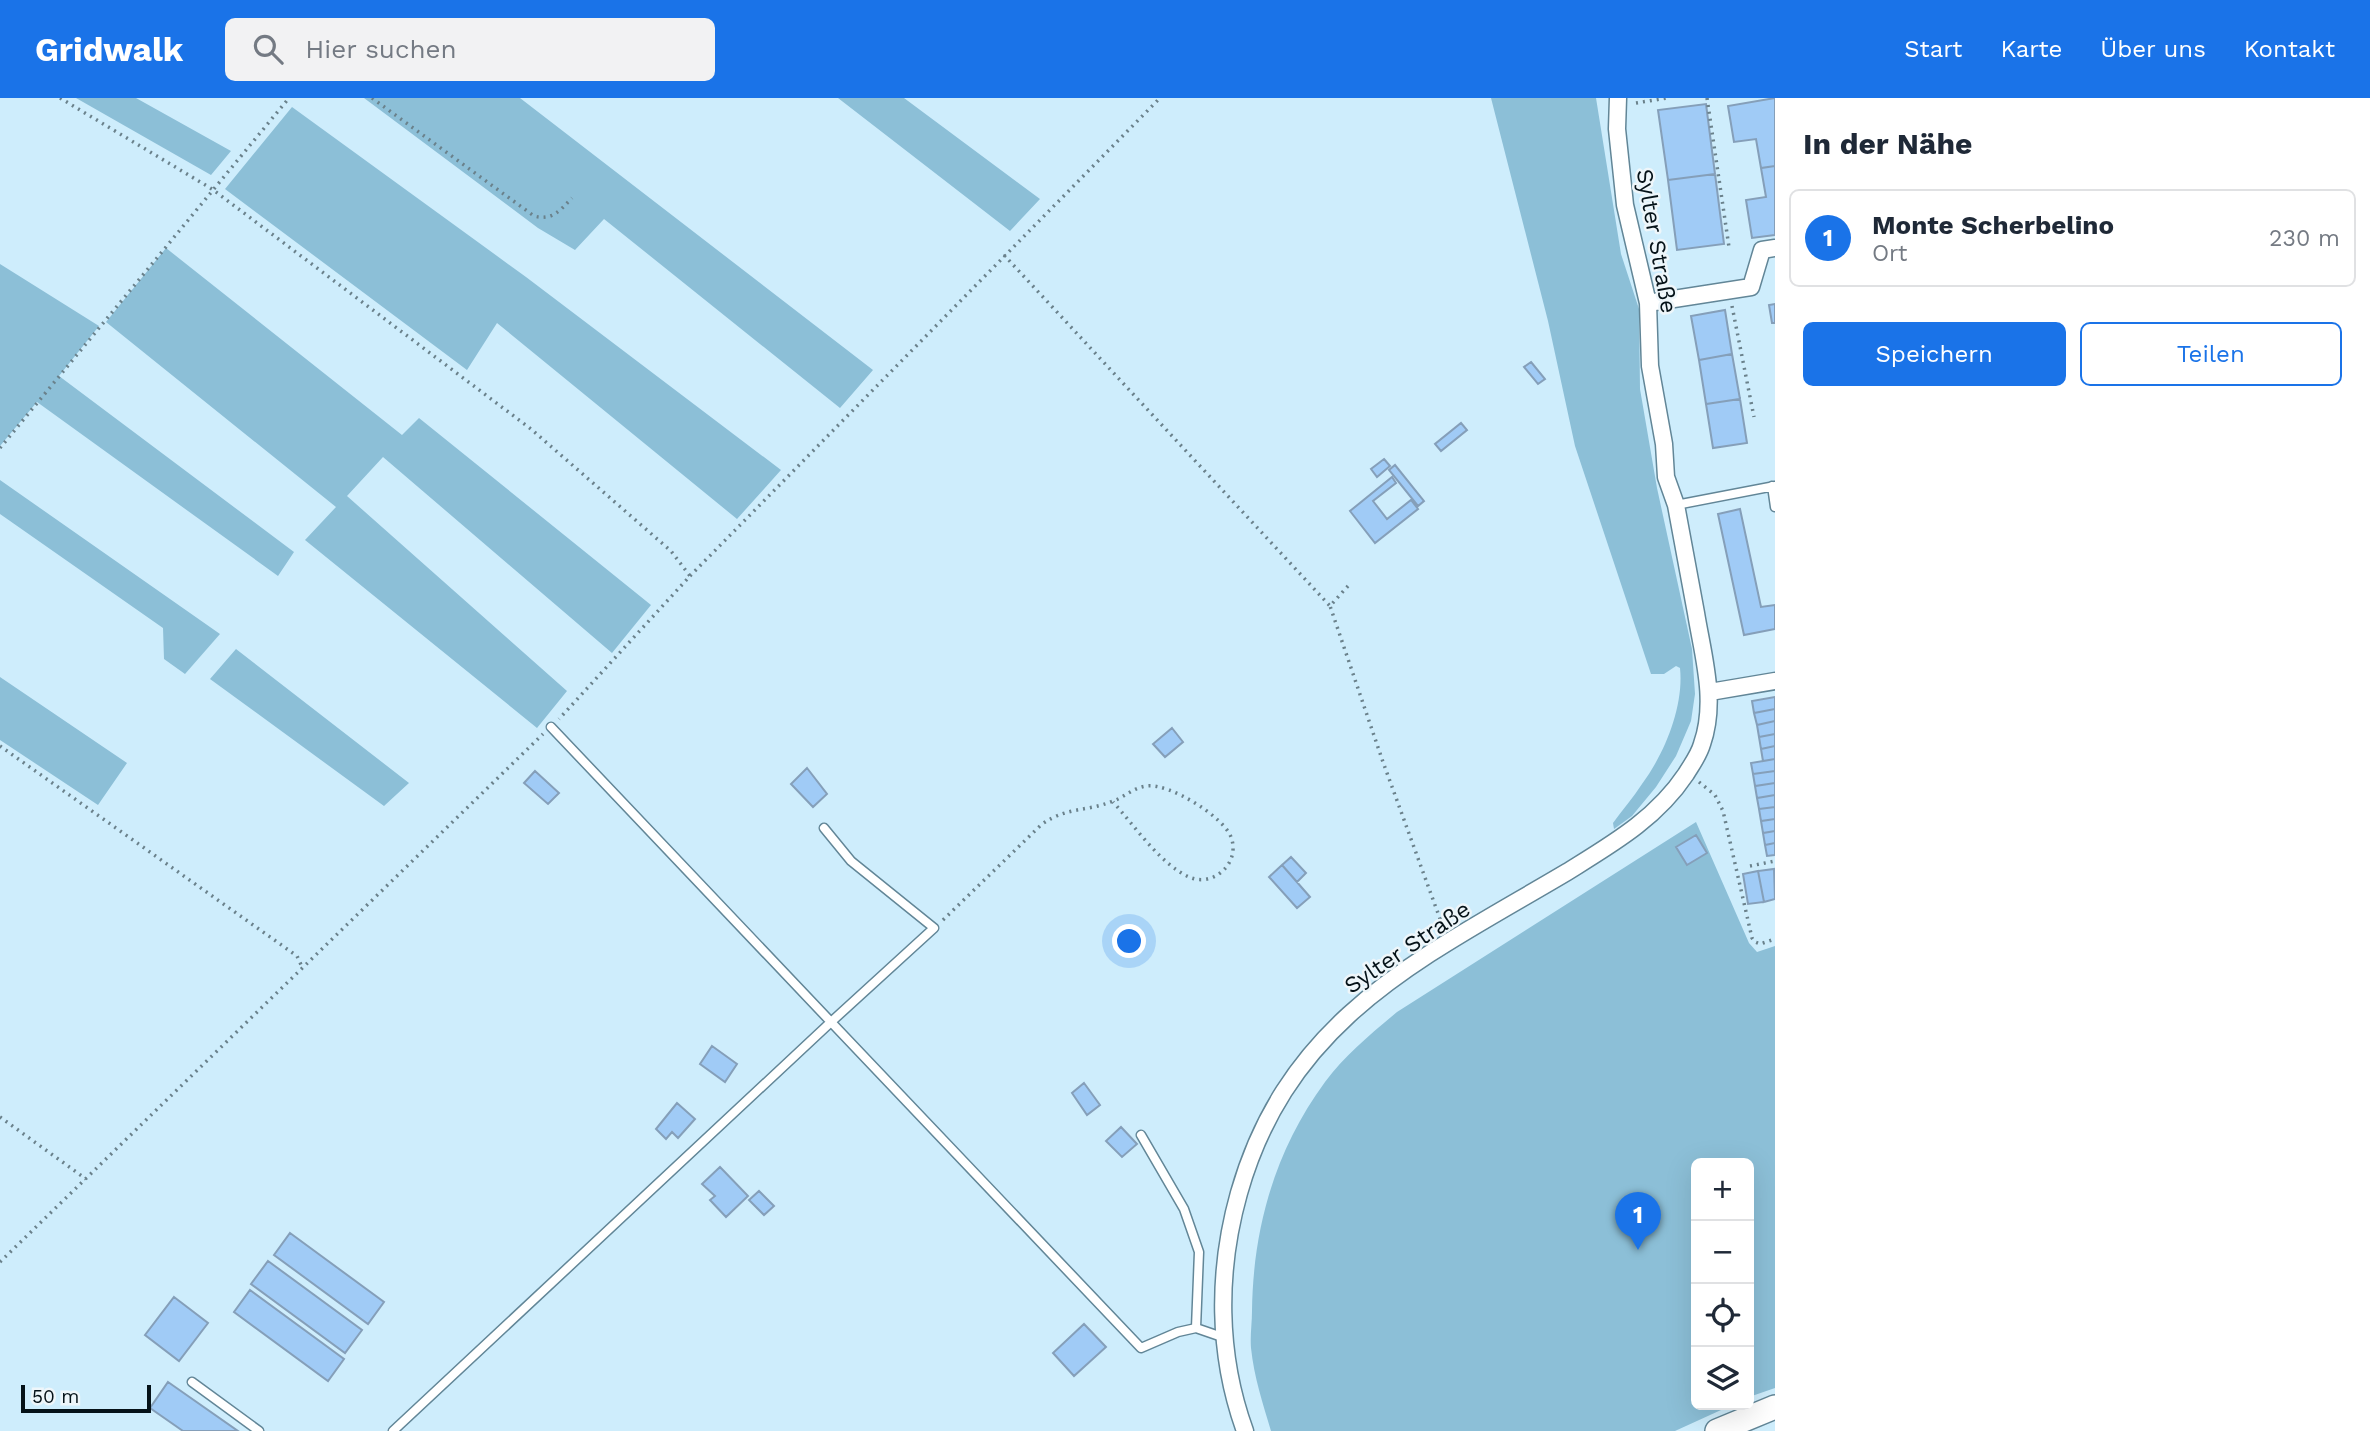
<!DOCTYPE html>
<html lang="de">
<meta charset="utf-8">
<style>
:root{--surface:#fff;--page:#f2f2f3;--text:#1f2937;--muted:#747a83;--line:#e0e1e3;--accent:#1a73e8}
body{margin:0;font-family:"Work Sans",sans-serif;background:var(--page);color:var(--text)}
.controls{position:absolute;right:21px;bottom:21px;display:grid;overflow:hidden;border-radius:10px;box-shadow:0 7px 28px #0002}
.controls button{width:63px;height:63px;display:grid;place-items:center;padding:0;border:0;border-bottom:2px solid var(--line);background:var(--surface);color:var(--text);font:35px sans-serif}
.scale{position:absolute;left:21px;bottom:18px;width:130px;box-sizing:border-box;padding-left:7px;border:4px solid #051218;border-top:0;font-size:19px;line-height:24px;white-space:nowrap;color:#051218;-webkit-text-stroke:5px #eef6fa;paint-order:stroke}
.you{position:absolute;left:1130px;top:844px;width:24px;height:24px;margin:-18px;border:5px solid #fff;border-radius:50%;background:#1a73e8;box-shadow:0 0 0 10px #1a73e833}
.badge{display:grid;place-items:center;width:46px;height:46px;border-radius:50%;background:var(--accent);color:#fff;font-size:23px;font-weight:700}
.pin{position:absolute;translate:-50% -58px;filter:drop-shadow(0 2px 4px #0008)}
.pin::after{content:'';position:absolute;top:37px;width:24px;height:21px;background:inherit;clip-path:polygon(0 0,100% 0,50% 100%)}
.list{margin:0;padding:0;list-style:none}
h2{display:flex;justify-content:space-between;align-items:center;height:91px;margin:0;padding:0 28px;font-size:30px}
h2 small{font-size:23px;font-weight:400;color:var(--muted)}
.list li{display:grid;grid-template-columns:46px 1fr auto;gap:21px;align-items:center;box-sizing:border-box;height:98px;margin:0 14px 14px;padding:0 14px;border:2px solid var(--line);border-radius:10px}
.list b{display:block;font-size:26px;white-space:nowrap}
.list p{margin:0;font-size:23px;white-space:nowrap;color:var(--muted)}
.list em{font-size:23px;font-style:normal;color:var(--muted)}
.actions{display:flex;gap:14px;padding:21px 28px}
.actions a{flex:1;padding:16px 0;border:2px solid var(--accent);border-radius:10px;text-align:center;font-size:24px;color:var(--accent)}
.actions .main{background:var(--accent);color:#fff}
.icon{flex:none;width:38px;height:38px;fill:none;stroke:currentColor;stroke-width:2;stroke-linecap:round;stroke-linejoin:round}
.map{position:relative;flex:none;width:1775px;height:1333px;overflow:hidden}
header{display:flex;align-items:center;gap:42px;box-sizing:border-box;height:98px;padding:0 35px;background:var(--accent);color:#fff}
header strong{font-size:33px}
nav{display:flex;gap:38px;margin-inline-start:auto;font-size:24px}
.search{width:490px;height:63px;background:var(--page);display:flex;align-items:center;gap:18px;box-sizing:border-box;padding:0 24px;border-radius:10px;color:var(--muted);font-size:26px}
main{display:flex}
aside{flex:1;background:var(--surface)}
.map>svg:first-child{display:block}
.green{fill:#8cbfd7}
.building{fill:#a0cbf6;stroke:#859fb9;stroke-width:2}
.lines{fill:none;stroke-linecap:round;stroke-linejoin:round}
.service-casing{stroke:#628697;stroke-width:11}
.minor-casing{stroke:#628697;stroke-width:19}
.secondary-casing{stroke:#628697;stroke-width:26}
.path{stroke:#6a818b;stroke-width:3.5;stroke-dasharray:2 5;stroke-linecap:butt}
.service{stroke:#fff;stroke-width:8}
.minor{stroke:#fff;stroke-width:16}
.secondary{stroke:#fff;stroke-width:23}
.labels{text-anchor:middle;stroke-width:5;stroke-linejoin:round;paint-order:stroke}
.street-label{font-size:23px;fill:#051218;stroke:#eef6fa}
</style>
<header>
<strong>Gridwalk</strong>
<div class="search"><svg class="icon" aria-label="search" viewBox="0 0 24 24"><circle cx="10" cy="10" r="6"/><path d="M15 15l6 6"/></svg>Hier suchen</div>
<nav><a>Start</a><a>Karte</a><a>Über uns</a><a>Kontakt</a></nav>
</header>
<main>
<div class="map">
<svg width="1775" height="1333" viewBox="0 0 1775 1333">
<rect width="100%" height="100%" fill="#ceedfc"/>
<path class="green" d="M 76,0 L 136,0 L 231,53 L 211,77 Z
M 364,0 L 520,0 L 873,272 L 840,310 L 604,121 L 575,152 L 538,130 Z
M 838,0 L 904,0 L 1040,101 L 1010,133 Z
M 1491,0 L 1596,0 L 1621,156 L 1639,211 L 1640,291 L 1657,390 L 1692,551 L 1695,596 L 1691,623 L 1676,658 L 1656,689 L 1632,718 L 1614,731 L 1613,725 C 1622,712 1633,700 1642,686 C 1665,655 1684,608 1680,570 L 1676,568 L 1664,576 L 1651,576 L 1575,348 L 1548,223 Z
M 292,9 L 526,179 L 781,372 L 737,421 L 497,225 L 467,272 L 225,91 Z
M 166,150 L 402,337 L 419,320 L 651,507 L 612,555 L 383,359 L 347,398 L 567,593 L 537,630 L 305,442 L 336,409 L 106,224 Z
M 0,166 L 99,228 L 59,278 L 294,454 L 278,478 L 37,304 L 0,348 Z
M 0,382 L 220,536 L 185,576 L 164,561 L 163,530 L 0,416 Z
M 236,551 L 409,685 L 384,708 L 210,581 Z
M 0,579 L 127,665 L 98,707 L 0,642 Z
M 1696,724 L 1749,845 L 1757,854 L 1775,848 L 1775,1290 L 1749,1299 L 1749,1065 L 1696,1065 L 1696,1307 L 1732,1307 L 1675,1333 L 1271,1333 C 1263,1306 1254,1279 1251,1250 C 1250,1238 1252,1225 1252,1213 C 1253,1130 1275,1052 1325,984 C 1345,957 1372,935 1397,914 Z"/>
<path class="building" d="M 1775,0 L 1775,68 L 1761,70 L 1756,41 L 1734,44 L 1728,8 Z
M 1706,6 L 1715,76 L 1668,82 L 1658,12 Z
M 1775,68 L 1775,137 L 1752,140 L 1746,102 L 1766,99 L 1761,70 Z
M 1715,76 L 1724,146 L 1677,152 L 1668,82 Z
M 1775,206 L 1775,225 L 1772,225 L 1769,207 Z
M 1725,212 L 1732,256 L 1699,262 L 1691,218 Z
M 1732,256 L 1740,301 L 1706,306 L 1699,262 Z
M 1531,264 L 1545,281 L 1538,286 L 1524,269 Z
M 1740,301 L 1747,345 L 1713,350 L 1706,306 Z
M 1461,325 L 1467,332 L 1441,353 L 1435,346 Z
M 1384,361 L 1390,368 L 1377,379 L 1371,371 Z
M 1395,367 L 1424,403 L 1418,408 L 1389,372 Z
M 1392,379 L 1396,385 L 1373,403 L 1387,421 L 1411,402 L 1418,411 L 1375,445 L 1350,413 Z
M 1740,411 L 1761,509 L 1775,507 L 1775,531 L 1744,537 L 1718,416 Z
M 1775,599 L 1775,611 L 1754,615 L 1752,603 Z
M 1775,611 L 1775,623 L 1757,627 L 1754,615 Z
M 1775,623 L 1775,636 L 1759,639 L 1757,627 Z
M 1172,630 L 1183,644 L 1165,659 L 1153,646 Z
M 1775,636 L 1775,648 L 1761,651 L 1759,639 Z
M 1775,648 L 1775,661 L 1763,663 L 1761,651 Z
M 1775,661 L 1775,673 L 1753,676 L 1751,665 Z
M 807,670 L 827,696 L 813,709 L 791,686 Z
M 535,673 L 559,695 L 548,706 L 524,685 Z
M 1775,673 L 1775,685 L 1755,688 L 1753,676 Z
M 1775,685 L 1775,697 L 1757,700 L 1755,688 Z
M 1775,697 L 1775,709 L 1759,711 L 1757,700 Z
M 1775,709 L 1775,721 L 1761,723 L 1759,711 Z
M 1775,721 L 1775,733 L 1763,735 L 1761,723 Z
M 1775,733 L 1775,745 L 1765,747 L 1763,735 Z
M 1696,737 L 1707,755 L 1687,767 L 1676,749 Z
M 1775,745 L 1775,757 L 1767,758 L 1765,747 Z
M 1291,759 L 1306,775 L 1297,784 L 1282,767 Z
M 1282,767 L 1310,799 L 1297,810 L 1269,779 Z
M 1774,771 L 1775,801 L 1764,804 L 1758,773 Z
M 1758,773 L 1764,804 L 1748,806 L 1743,776 Z
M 712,948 L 737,966 L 725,984 L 700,966 Z
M 1084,985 L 1100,1007 L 1087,1017 L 1072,995 Z
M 677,1005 L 695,1021 L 678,1040 L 672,1034 L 666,1041 L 656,1031 Z
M 1121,1029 L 1137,1046 L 1122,1059 L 1106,1043 Z
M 720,1069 L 748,1098 L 726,1119 L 710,1102 L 715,1098 L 702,1086 Z
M 759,1093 L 774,1108 L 764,1117 L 749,1102 Z
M 290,1135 L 384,1204 L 368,1226 L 274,1157 Z
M 268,1163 L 362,1232 L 345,1255 L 251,1186 Z
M 250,1192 L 344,1261 L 328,1283 L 234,1214 Z
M 174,1199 L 208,1225 L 179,1263 L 145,1237 Z
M 1084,1226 L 1106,1249 L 1074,1278 L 1053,1255 Z
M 168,1284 L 238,1333 L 183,1333 L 150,1310 Z"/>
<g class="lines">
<g class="service-casing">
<path id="service" d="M 1772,388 L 1775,409
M 1676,407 L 1775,388
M 551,629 L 831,924 L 934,830 L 851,763 L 824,730
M 1141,1037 L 1184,1111 L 1199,1154 L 1196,1230 L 1225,1240
M 192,1284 L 259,1333
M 393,1333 L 831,924 L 1141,1250 L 1178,1234 L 1196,1230"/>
</g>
<g class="minor-casing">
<path id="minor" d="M 1648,205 L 1751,189 L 1762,152 L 1775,150
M 1710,594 L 1775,583
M 1245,1333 C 1217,1256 1217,1173 1239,1095 C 1289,919 1422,860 1567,774 C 1612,746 1656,721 1686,676 C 1692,666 1699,657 1702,646 C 1717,603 1703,558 1696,515 C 1689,479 1683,443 1676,407 L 1666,379 L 1664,346 L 1650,268 L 1648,205 L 1625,107 L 1617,31 L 1618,0"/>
</g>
<g class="secondary-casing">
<path id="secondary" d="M 1717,1333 L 1775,1309"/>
</g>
<path class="path" d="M 60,0 L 212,91 L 531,331 L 671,453 L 690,478 L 559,621
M 372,0 L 534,118 C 553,123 560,112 572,100
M 1707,0 L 1729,149
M 1636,5 L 1667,0
M 1004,157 L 1330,508
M 1732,208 L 1754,319
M 0,350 L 289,0
M 690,478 L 1160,0
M 1348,488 L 1330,508 L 1383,664 L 1443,829
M 0,648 L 297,858 L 303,871
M 1699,684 L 1715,697 L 1723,713 L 1752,840 L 1755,844 L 1760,846 L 1775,841
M 1750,768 L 1775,763
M 943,822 L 1042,726 C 1069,708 1087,714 1113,703 C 1125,699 1134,689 1147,688 C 1169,685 1223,718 1231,739 C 1241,765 1213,790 1189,779 C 1160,766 1134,727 1113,704
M 0,1019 L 86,1081
M 0,1164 L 543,636"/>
<use href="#service" class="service"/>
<use href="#minor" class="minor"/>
<use href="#secondary" class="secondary"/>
</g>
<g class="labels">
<g class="street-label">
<text transform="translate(1657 143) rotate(80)" y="8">Sylter Straße</text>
<text transform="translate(1407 849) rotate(-34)" y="8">Sylter Straße</text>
</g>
</g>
</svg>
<div class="controls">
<button>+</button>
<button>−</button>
<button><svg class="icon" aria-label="locate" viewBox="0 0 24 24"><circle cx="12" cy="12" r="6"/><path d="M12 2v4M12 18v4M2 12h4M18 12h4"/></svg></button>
<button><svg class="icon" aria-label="layers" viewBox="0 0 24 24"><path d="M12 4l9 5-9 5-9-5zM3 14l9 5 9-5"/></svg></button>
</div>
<div class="scale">50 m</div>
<div class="you"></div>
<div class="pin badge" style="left:1638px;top:1152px">1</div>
</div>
<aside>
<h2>In der Nähe<small></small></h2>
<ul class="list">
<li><span class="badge">1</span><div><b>Monte Scherbelino</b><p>Ort</p></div><em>230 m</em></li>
</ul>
<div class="actions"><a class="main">Speichern</a><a>Teilen</a></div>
</aside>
</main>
